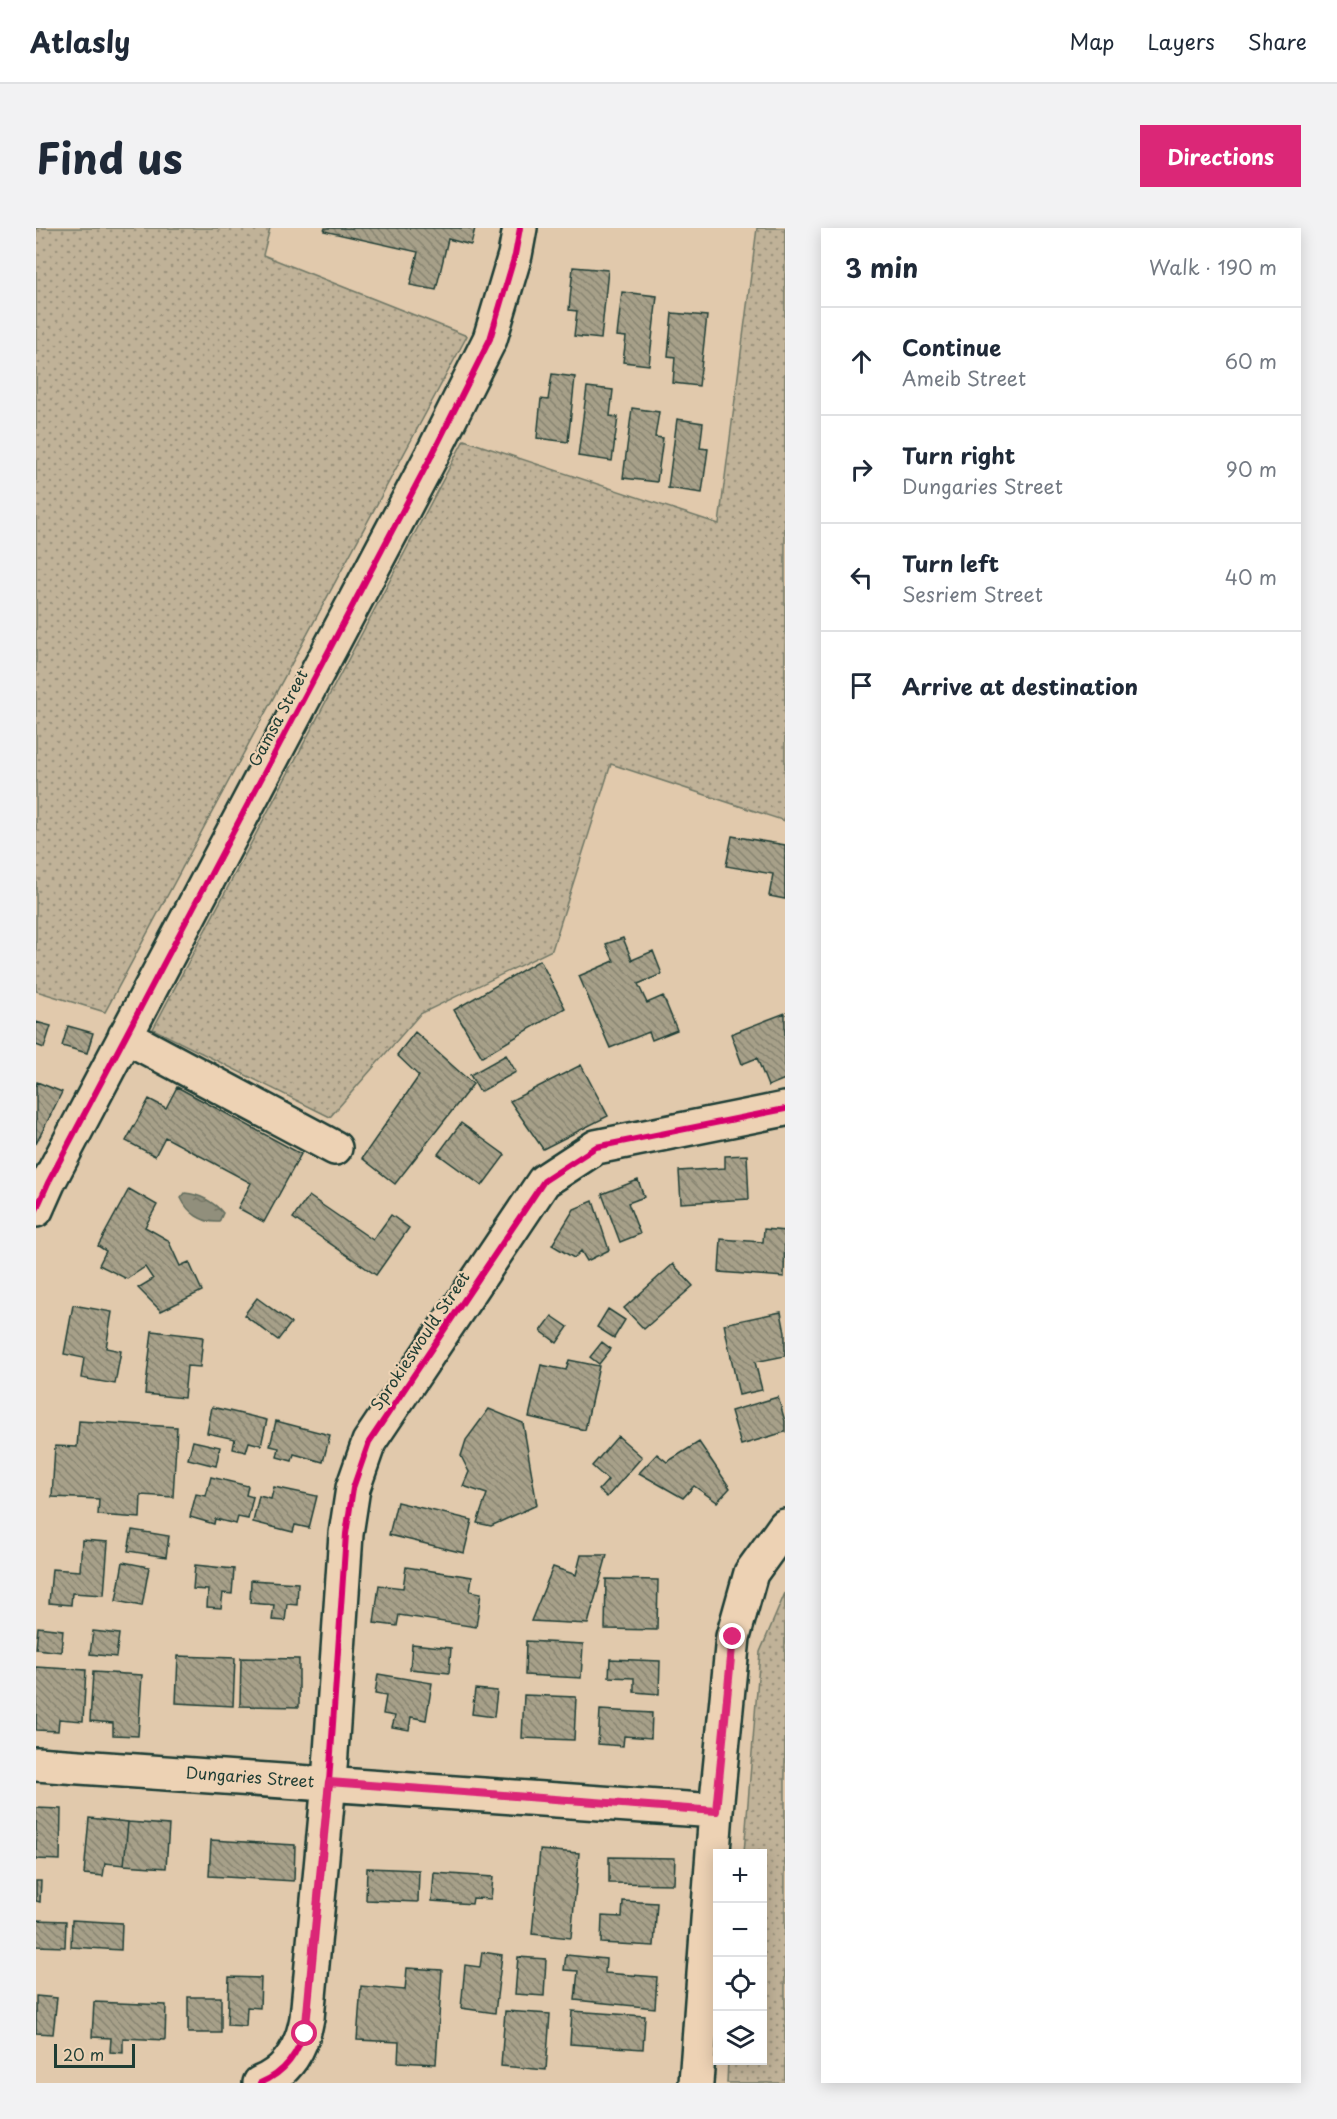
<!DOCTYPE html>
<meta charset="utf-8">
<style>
:root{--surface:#fff;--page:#f2f2f3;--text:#1f2937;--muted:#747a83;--line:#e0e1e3;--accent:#db2777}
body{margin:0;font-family:"Playpen Sans",sans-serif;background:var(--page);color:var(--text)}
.controls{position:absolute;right:18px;bottom:18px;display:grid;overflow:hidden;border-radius:0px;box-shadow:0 3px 15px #0003}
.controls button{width:54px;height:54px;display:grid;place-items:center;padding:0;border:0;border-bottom:2px solid var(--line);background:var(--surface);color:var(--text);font:30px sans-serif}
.scale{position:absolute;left:18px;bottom:15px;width:81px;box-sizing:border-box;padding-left:6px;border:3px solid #1f3d34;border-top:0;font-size:16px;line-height:21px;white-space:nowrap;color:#1f3d34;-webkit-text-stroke:4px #edd2b4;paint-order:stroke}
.stop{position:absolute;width:18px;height:18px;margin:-14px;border:4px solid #db2777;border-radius:50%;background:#fff}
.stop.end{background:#db2777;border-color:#fff;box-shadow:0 2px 6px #0008}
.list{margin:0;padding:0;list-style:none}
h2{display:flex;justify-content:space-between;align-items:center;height:78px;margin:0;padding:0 24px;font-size:26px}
h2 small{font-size:20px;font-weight:400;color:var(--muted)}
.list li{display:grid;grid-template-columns:39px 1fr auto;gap:18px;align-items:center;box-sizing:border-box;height:108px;padding:0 24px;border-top:2px solid var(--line)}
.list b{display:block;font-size:22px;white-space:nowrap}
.list p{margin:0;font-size:20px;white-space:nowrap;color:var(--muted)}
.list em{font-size:20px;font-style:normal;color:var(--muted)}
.icon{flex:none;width:33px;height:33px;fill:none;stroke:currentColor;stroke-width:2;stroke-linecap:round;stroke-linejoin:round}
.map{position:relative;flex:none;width:749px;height:1855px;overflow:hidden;border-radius:0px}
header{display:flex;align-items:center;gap:36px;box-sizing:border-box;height:84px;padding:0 30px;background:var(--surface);border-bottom:2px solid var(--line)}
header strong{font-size:28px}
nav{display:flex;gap:33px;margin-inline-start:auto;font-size:21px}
.intro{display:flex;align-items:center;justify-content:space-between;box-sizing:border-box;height:144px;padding:0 36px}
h1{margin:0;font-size:42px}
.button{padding:15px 27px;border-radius:0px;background:var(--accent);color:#fff;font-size:21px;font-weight:700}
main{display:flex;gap:36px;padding:0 36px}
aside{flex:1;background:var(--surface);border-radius:0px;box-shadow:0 3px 15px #0003}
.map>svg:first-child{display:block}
.grass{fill:url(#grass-dots);stroke:#707866;stroke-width:1.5}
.water{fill:url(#water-ripples);stroke:#636e5f;stroke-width:1.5}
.building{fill:url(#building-back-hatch);stroke:#1f3d34;stroke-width:1.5}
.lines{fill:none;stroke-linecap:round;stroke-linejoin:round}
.minor-casing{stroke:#1f3d34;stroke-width:38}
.minor{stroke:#edd2b4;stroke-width:33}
.cycleway-casing{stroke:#edd2b4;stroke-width:10}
.cycleway{stroke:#d6006c;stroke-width:6}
.route{stroke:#db2777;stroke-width:8}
.labels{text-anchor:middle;stroke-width:4.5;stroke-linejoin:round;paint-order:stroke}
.street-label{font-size:16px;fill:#1f3d34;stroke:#edd2b4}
</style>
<header>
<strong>Atlasly</strong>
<nav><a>Map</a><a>Layers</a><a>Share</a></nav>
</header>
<div class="intro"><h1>Find us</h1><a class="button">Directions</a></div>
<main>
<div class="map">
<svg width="749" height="1855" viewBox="0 0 749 1855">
<defs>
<pattern id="grass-dots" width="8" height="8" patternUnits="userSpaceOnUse" patternTransform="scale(1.5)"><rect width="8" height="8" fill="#c0b298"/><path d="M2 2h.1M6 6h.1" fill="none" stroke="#9b927d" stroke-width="1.8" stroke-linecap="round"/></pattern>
<pattern id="water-ripples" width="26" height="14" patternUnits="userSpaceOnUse" patternTransform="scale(1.5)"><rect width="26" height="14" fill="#918f7b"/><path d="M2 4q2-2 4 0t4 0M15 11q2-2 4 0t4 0" fill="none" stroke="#767666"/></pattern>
<pattern id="building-back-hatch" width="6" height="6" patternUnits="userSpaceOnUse" patternTransform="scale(1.5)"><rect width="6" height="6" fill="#a7a089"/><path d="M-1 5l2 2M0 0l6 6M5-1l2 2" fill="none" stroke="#878471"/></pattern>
</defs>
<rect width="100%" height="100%" fill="#e1c9ac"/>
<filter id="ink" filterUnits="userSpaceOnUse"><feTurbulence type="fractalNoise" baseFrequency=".0167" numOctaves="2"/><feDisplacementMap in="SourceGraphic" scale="12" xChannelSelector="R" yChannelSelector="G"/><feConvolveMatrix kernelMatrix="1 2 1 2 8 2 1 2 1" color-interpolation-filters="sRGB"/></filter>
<g filter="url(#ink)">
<path class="grass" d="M 0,0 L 234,0 L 227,27 L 431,108 L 69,784 L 0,763 Z
M 721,0 L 749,0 L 749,593 L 575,536 L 516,722 L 384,786 L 294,889 L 117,801 L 428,212 L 683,296 Z
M 749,1365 L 749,1855 L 691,1855 L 692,1833 L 726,1832 L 726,1626 L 708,1625 L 724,1424 Z"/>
<path class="water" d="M 149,965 C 163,966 178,974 187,985 L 183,994 C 166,995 152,985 145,970 Z"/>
<path class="building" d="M 289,0 L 439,0 L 435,17 L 412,11 L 400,62 L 374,57 L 382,24 L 288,3 Z
M 537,39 L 572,42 L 565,111 L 538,108 L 541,83 L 533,82 Z
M 586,64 L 621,68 L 613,137 L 587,134 L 590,109 L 581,108 Z
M 636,85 L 671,88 L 663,158 L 637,155 L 639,129 L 632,128 Z
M 516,146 L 539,149 L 532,214 L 501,210 L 505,171 L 512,172 Z
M 551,159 L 577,162 L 574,188 L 582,189 L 576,233 L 542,228 Z
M 596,180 L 623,184 L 619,209 L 627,210 L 621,254 L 587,250 Z
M 641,191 L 667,195 L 664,220 L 672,221 L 666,265 L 632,260 Z
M 696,608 L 749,617 L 749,671 L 733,668 L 737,646 L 690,638 Z
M 587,710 L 596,732 L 617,723 L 626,746 L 602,756 L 611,775 L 627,768 L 641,802 L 616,812 L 613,804 L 574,820 L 543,748 L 578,733 L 570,716 Z
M 504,732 L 529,780 L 446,829 L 418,782 Z
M 749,785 L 749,851 L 732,858 L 721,830 L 706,836 L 695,806 Z
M 0,794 L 15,798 L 8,820 L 0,817 Z
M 32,798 L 57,805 L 51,825 L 26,818 Z
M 379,804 L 437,856 L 359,956 L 326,930 L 383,848 L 361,827 Z
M 470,827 L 480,844 L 444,864 L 434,847 Z
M 545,837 L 572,888 L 507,921 L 474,873 Z
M 1,854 L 26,864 L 0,916 L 0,858 Z
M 141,859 L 265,926 L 228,994 L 202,980 L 215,955 L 129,909 L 119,928 L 90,913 L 113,871 L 130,880 Z
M 425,895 L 469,927 L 446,958 L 402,926 Z
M 711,927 L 713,971 L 645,975 L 643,943 L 689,940 L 689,928 Z
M 602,952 L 608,969 L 592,975 L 604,1006 L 584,1014 L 566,966 Z
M 93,961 L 121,977 L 109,999 L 132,1012 L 144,1038 L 153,1034 L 166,1063 L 125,1083 L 102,1060 L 117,1051 L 109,1039 L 91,1051 L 63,1037 L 70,1023 L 62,1018 Z
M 273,968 L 337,1012 L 355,987 L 373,1000 L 340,1047 L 257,990 Z
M 557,973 L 573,1022 L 551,1033 L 545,1023 L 538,1030 L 516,1017 L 538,981 Z
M 728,1001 L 749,1003 L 748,1049 L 683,1044 L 685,1011 L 727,1014 Z
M 637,1036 L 657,1058 L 608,1101 L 588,1080 Z
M 221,1070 L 255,1095 L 242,1112 L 208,1087 Z
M 37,1077 L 76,1084 L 70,1120 L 85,1123 L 79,1156 L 45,1150 L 48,1130 L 28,1126 Z
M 572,1081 L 589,1092 L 578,1110 L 561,1099 Z
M 745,1084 L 749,1105 L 749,1128 L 719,1134 L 726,1162 L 703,1167 L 688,1096 Z
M 516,1088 L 532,1099 L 521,1115 L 505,1103 Z
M 116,1103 L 167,1109 L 164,1139 L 151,1138 L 148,1170 L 109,1166 Z
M 566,1114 L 575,1121 L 563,1136 L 554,1129 Z
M 533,1132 L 563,1138 L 549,1202 L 493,1189 L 505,1137 L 530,1142 Z
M 742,1169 L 749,1193 L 749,1204 L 705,1217 L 695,1183 Z
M 176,1179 L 231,1192 L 225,1217 L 213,1214 L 210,1224 L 197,1221 L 199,1211 L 171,1205 Z
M 453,1181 L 487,1195 L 501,1277 L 455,1298 L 441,1295 L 451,1266 L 427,1258 L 433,1244 L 425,1228 L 430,1212 Z
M 43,1193 L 141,1199 L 137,1269 L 105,1267 L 104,1290 L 62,1287 L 63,1271 L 16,1269 L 19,1218 L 41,1219 Z
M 240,1193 L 294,1207 L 287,1234 L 258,1226 L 256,1233 L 241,1229 L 243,1220 L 234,1218 Z
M 582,1208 L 606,1229 L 571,1269 L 563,1262 L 572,1252 L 556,1238 Z
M 157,1213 L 184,1219 L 180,1238 L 152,1231 Z
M 663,1214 L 694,1260 L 681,1274 L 658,1258 L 647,1270 L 603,1245 L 621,1226 L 631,1234 Z
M 175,1249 L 212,1258 L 210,1267 L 217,1269 L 212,1291 L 202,1289 L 200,1296 L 179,1291 L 178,1296 L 154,1289 L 160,1266 L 170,1268 Z
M 238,1259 L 281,1268 L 273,1300 L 259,1297 L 257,1304 L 217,1294 L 223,1268 L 235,1271 Z
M 361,1274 L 436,1292 L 428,1325 L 353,1307 Z
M 96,1302 L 133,1308 L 130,1329 L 92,1323 Z
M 46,1312 L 72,1314 L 68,1367 L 36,1365 L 35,1377 L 13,1375 L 16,1341 L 44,1343 Z
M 545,1327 L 571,1327 L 552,1396 L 495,1393 L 517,1339 L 540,1347 Z
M 87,1334 L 113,1339 L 106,1378 L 80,1373 Z
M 159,1337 L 198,1341 L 196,1366 L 187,1365 L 185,1380 L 171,1379 L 172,1362 L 157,1361 Z
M 370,1339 L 436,1349 L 434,1363 L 445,1365 L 440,1399 L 363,1387 L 361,1398 L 338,1395 L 343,1357 L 367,1360 Z
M 570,1351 L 622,1352 L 621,1402 L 569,1401 Z
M 215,1352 L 262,1355 L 261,1377 L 251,1376 L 249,1393 L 236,1392 L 238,1377 L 214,1375 Z
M 2,1399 L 27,1402 L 25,1424 L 0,1421 Z
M 57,1403 L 83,1406 L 80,1429 L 54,1426 Z
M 490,1413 L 547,1416 L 545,1450 L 489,1447 Z
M 376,1416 L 415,1420 L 413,1445 L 374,1441 Z
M 142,1428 L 199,1430 L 197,1478 L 140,1475 Z
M 205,1430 L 263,1431 L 263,1479 L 204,1478 Z
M 574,1431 L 624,1433 L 623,1466 L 598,1464 L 598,1450 L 573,1449 Z
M 0,1439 L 50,1442 L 47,1493 L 23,1491 L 22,1503 L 0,1502 Z
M 57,1444 L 106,1447 L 102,1508 L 77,1507 L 77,1495 L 54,1493 Z
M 342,1446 L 396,1455 L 390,1492 L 375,1489 L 373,1502 L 356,1499 L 359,1488 L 347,1486 L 350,1468 L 339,1466 Z
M 439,1461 L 461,1463 L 458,1489 L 436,1486 Z
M 488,1467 L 540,1469 L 538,1512 L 486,1510 Z
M 564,1482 L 616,1485 L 615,1510 L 588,1508 L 587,1518 L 562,1516 Z
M 0,1580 L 25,1581 L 24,1632 L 0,1631 Z
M 53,1590 L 92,1594 L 88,1637 L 69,1635 L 67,1648 L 48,1646 Z
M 92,1594 L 133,1597 L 130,1640 L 88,1637 Z
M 175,1612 L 259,1617 L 258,1653 L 173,1648 Z
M 504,1622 L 543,1625 L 535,1710 L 496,1706 Z
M 573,1629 L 639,1630 L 638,1656 L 573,1655 Z
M 331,1640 L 383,1642 L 382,1674 L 330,1672 Z
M 398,1645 L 457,1649 L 455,1671 L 437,1670 L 436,1676 L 396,1673 Z
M 0,1653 L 5,1653 L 4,1674 L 0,1673 Z
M 587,1673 L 621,1675 L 618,1718 L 565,1715 L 566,1688 L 586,1689 Z
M 0,1692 L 30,1693 L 29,1719 L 0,1718 Z
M 36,1692 L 86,1695 L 85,1722 L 35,1719 Z
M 446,1724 L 466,1727 L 459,1785 L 425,1780 L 429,1737 L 444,1739 Z
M 530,1727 L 570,1731 L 569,1745 L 621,1749 L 619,1780 L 539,1772 L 542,1743 L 528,1742 Z
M 482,1729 L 510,1731 L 508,1768 L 479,1766 Z
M 371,1740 L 406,1742 L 400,1836 L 362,1834 L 363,1814 L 321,1812 L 325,1758 L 369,1762 Z
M 193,1749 L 225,1750 L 224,1780 L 211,1779 L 210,1798 L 191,1797 Z
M 0,1768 L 21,1770 L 17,1806 L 0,1805 Z
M 152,1769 L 185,1769 L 185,1805 L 152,1805 Z
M 58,1774 L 130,1777 L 129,1812 L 87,1810 L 87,1825 L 74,1824 L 75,1810 L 56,1809 Z
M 469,1783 L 514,1786 L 510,1842 L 465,1838 Z
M 536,1783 L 609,1788 L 607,1821 L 534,1816 Z"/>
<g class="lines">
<g class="minor-casing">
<path id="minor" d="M 89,808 L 299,920
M 0,982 L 12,955 L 396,227 L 454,111 L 479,27 L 484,0
M 0,1536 L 680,1583
M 224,1855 C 252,1844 266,1819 271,1790 L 293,1554 L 310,1306 L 317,1260 L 333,1214 L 508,953 L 560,919 L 749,881
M 660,1855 L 680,1583 L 697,1409 L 715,1345 L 749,1298"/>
</g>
<use href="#minor" class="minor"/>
<g class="cycleway-casing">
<path id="cycleway" d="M 0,982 L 12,955 L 396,227 L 454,111 L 479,27 L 484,0
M 224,1855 C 252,1844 266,1819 271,1790 L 293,1554 L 310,1306 L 317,1260 L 333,1214 L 508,953 L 560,919 L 749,881"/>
</g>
<use href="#cycleway" class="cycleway"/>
</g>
</g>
<g class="lines" filter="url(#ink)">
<path class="route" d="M 269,1806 L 293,1554 L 680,1583 L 697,1409"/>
</g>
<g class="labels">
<g class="street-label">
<text transform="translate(242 490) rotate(-62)" y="6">Gamsa Street</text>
<text transform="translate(384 1113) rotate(-56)" y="6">Sprokieswould Street</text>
<text transform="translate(214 1549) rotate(4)" y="6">Dungaries Street</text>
</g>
</g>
</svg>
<div class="controls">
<button>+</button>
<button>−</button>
<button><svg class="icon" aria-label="locate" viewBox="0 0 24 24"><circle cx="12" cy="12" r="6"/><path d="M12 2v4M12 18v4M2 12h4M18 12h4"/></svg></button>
<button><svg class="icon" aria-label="layers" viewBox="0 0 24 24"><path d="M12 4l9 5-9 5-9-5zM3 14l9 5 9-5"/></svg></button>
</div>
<div class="scale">20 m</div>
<div class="stop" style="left:269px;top:1806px"></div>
<div class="stop end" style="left:697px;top:1409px"></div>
</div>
<aside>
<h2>3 min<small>Walk · 190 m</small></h2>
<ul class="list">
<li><svg class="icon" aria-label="ahead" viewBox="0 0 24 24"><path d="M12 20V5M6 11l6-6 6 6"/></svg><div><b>Continue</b><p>Ameib Street</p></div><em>60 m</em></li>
<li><svg class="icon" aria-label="right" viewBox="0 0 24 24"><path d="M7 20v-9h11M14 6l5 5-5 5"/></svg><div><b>Turn right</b><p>Dungaries Street</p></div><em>90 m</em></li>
<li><svg class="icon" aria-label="left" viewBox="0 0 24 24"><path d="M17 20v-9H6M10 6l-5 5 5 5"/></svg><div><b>Turn left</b><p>Sesriem Street</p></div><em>40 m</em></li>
<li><svg class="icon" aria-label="arrive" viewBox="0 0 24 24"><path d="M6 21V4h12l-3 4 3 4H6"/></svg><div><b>Arrive at destination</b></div></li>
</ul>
</aside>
</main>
